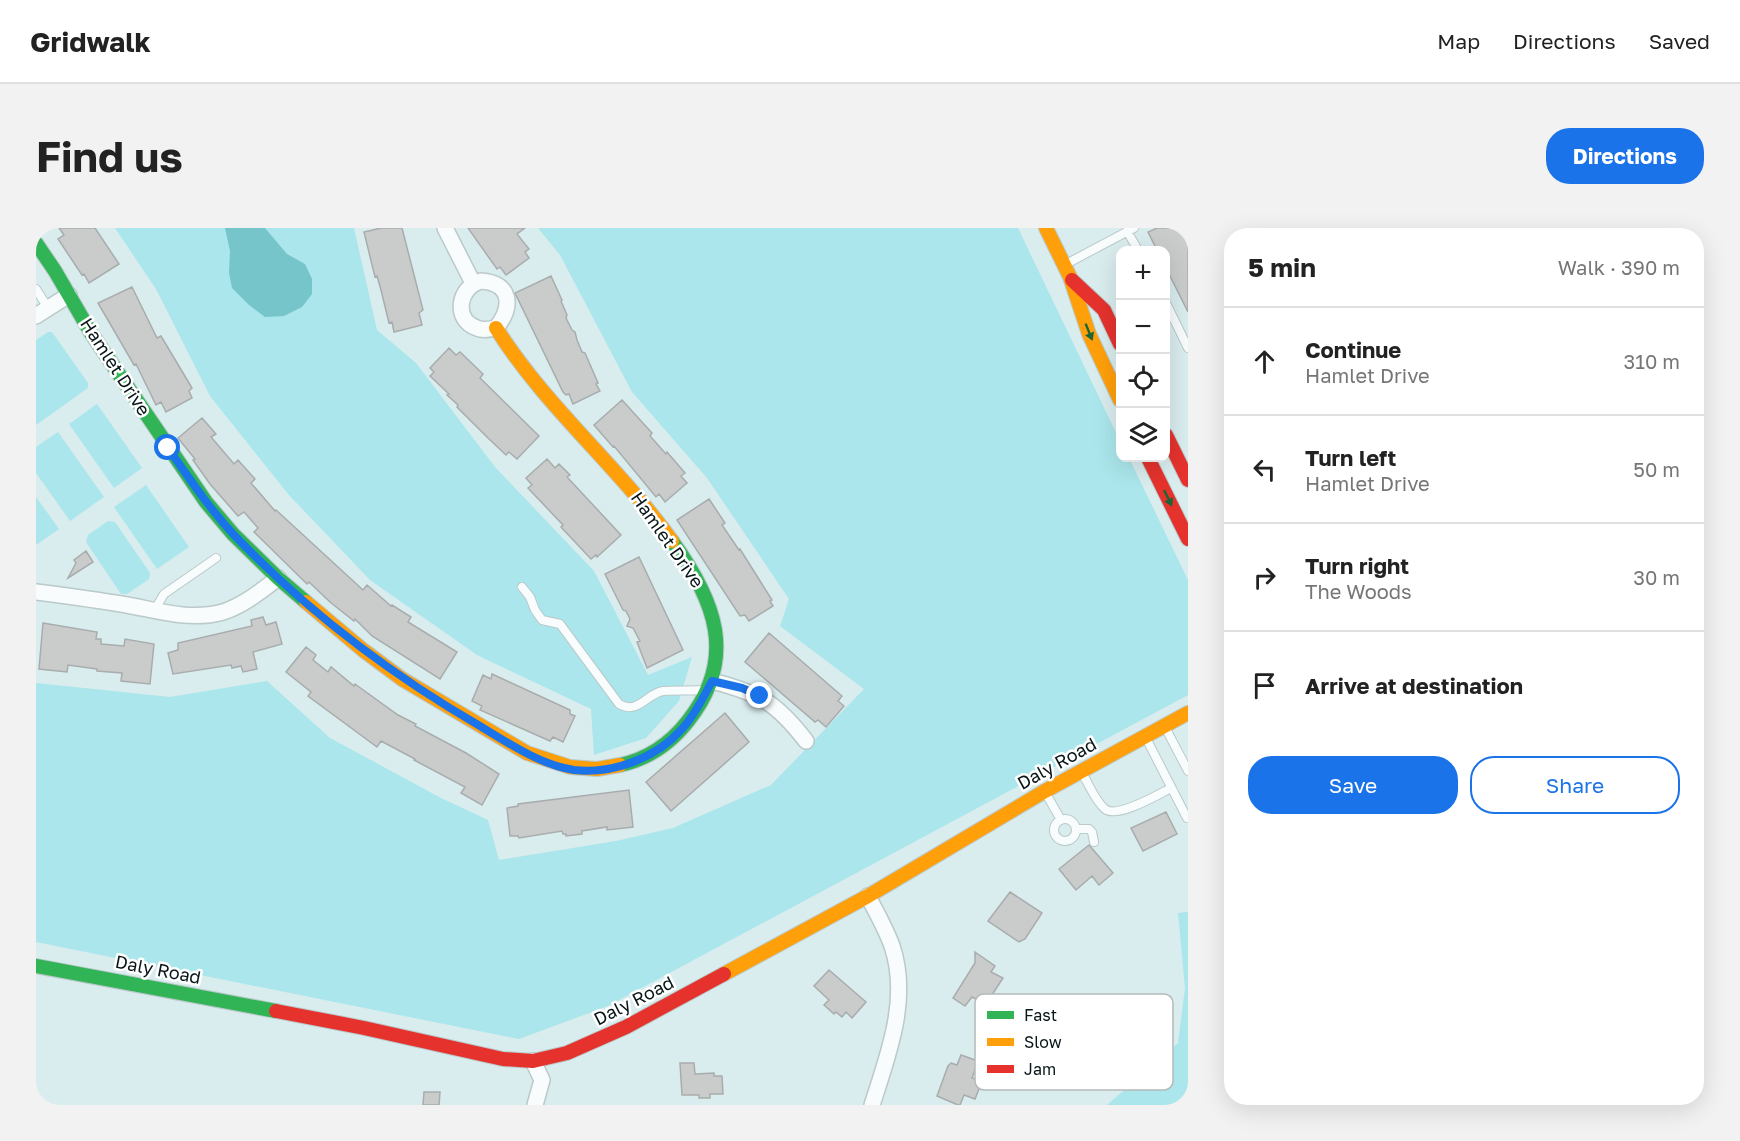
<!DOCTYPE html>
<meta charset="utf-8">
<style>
:root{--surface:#fff;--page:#f2f2f2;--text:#222;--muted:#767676;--line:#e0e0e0;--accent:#1a73e8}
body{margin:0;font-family:"Golos Text",sans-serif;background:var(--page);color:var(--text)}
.controls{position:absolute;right:18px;top:18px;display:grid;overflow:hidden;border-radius:12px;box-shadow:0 6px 24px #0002}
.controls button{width:54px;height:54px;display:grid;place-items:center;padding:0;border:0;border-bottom:2px solid var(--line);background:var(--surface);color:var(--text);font:30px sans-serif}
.stop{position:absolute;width:18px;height:18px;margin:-14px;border:4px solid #1a73e8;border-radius:50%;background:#fff}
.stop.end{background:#1a73e8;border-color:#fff;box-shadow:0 2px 6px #0008}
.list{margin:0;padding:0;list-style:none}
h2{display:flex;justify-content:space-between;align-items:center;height:78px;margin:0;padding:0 24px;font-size:26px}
h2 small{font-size:20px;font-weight:400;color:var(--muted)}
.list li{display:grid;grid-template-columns:39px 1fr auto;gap:18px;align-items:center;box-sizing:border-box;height:108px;padding:0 24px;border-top:2px solid var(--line)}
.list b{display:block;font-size:22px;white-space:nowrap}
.list p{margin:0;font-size:20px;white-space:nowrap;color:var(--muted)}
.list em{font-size:20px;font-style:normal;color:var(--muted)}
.actions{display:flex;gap:12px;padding:18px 24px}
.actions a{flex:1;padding:14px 0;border:2px solid var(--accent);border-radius:24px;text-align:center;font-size:21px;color:var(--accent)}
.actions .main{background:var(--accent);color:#fff}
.icon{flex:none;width:33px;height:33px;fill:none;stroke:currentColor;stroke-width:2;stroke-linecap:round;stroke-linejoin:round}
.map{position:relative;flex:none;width:1152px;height:877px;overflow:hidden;border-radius:24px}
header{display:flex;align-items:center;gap:36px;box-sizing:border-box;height:84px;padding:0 30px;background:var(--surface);border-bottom:2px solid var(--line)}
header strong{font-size:28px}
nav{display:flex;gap:33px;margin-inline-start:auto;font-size:21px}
.intro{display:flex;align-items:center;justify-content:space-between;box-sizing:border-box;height:144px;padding:0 36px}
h1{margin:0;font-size:42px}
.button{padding:15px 27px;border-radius:24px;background:var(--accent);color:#fff;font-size:21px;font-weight:700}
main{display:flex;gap:36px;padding:0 36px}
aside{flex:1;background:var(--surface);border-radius:24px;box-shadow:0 6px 24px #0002}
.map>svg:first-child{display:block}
.green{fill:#aae6eb}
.water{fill:#75c5ca}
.building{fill:#cacccc;stroke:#a9acac;stroke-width:1.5}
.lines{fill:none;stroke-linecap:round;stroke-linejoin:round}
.lane-casing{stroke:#bac9ca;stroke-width:10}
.street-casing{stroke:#bac9ca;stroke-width:18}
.fast-casing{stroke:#bac9ca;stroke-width:16}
.slow-casing{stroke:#bac9ca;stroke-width:16}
.jam-casing{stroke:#bac9ca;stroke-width:16}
.lane{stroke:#f9fcfc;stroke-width:8}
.street{stroke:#f9fcfc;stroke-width:15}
.fast{stroke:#30b455;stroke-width:14}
.slow{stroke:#ff9f0a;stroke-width:14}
.jam{stroke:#e5322d;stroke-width:14}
.oneway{fill:#1c6536}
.route{stroke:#1a73e8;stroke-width:8}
.labels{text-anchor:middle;stroke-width:5;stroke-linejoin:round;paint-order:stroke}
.street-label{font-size:18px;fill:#081617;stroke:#fff}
.key{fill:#fff;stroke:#b5b9b9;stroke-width:1.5}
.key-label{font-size:16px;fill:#081617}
</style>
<header>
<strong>Gridwalk</strong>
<nav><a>Map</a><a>Directions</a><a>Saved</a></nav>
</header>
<div class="intro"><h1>Find us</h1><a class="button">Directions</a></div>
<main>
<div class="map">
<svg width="1152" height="877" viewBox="0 0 1152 877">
<rect width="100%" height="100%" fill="#d9ecee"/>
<path class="green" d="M 79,0 L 318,0 L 341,102 L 380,135 L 459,239 L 558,343 L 612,447 L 656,429 L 643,473 L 610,510 L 558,527 L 555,481 L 441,427 L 334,352 L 253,267 L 174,168 L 120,61 Z
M 502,0 L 982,0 L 1084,213 L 1084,230 L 1093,230 L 1152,352 L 1152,467 L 572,778 L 483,811 L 0,714 L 0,455 L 134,469 L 231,453 L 294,510 L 405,570 L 452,592 L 463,632 L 580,613 L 637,600 L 735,557 L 828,461 L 744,398 L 753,371 L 671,250 L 596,164 L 524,27 Z
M 12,104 L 16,104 L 52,155 L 52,160 L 0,197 L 0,112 Z
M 61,176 L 106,240 L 78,260 L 33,196 Z
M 22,204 L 68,269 L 34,293 L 0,245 L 0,219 Z
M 110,257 L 153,319 L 121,341 L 78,279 Z
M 0,269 L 23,301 L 0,317 Z
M 72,293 L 79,294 L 114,345 L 113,351 L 91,366 L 85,366 L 50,314 L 52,307 Z
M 1152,684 L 1152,877 L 1071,877 L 1142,815 L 1149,760 L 1142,685 Z"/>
<path class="water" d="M 189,0 L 229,0 L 251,26 L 269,36 L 276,51 L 276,66 L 266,79 L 248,88 L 229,89 L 213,77 L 196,60 L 193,45 L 194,23 Z"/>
<path class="building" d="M 23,0 L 59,0 L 83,36 L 53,55 L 48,46 L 46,47 L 22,11 L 28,7 Z
M 345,0 L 366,0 L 387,82 L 383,85 L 386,97 L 358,104 L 356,94 L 353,95 L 345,62 L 341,48 L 339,49 L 328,4 Z
M 432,0 L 489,0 L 481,6 L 493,21 L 489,24 L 493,30 L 470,47 L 464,39 L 461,41 Z
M 1121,0 L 1152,0 L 1152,84 L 1130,40 L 1130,22 L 1121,22 L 1112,4 Z
M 515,48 L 526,72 L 525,73 L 531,87 L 530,90 L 536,102 L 539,104 L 541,112 L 546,124 L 549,125 L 562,155 L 560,156 L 564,163 L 537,176 L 533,166 L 530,167 L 527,164 L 479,65 Z
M 96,59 L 121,110 L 125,108 L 156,160 L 153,163 L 156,170 L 130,184 L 125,174 L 120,177 L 100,136 L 98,137 L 62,75 Z
M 413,120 L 420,127 L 424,124 L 447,146 L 444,150 L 503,208 L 481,231 L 473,224 L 470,227 L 452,210 L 421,179 L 422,177 L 411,167 L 413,166 L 394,148 L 398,144 L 394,140 Z
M 586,172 L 616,205 L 614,208 L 630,226 L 631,224 L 649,245 L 645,248 L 651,255 L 629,274 L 623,266 L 620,269 L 578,218 L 577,219 L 558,197 Z
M 166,190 L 180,206 L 175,209 L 198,236 L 202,232 L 219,251 L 215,255 L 239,283 L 240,282 L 327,362 L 331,357 L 355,378 L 356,377 L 375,389 L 372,394 L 421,424 L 404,451 L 336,408 L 319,391 L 318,393 L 294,374 L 273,354 L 271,356 L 218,304 L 222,300 L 208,284 L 202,288 L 174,256 L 157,232 L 159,231 L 142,210 Z
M 511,231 L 519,240 L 523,236 L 534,247 L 531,249 L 585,307 L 561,329 L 560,327 L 555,331 L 525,299 L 527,297 L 492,260 L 496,257 L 490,250 Z
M 673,271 L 689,295 L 686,297 L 703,322 L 704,321 L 736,372 L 734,373 L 737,378 L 713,393 L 709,387 L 704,388 L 641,292 Z
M 50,323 L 57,334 L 32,350 L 40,335 L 38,332 Z
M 603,329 L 647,422 L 611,440 L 601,414 L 604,413 L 597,400 L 591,398 L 594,391 L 590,383 L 587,382 L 569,346 Z
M 227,389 L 230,397 L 240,394 L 246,416 L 217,424 L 221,441 L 207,444 L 205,438 L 196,440 L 195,437 L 137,446 L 132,425 L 142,422 L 142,415 L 216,398 L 215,392 Z
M 7,395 L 61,404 L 60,411 L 65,411 L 65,416 L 88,418 L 89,411 L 118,416 L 114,456 L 85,453 L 86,445 L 61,443 L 61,441 L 32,437 L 31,444 L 3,441 Z
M 733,405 L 806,468 L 802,473 L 808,478 L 790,499 L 782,492 L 779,494 L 709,434 Z
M 270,419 L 280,427 L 277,432 L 292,444 L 295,439 L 318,458 L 319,456 L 362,487 L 380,496 L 379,498 L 430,525 L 463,546 L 446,577 L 425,565 L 429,559 L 378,532 L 379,531 L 345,513 L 341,519 L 272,468 L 275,464 L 250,444 Z
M 456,446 L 534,482 L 534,486 L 539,488 L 527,514 L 517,509 L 514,513 L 444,482 L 446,478 L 436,473 L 447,447 L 455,451 Z
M 689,485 L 713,514 L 635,583 L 610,554 Z
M 593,562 L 597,599 L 571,602 L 571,599 L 546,603 L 546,606 L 530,608 L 530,606 L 527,606 L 526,603 L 483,610 L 482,608 L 474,608 L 471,580 L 482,578 L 482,576 Z
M 1130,584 L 1141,606 L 1107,623 L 1095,600 Z
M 1053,617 L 1077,645 L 1063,657 L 1056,648 L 1040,662 L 1023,641 Z
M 974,664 L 1006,685 L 989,711 L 983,714 L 952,693 Z
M 939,724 L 959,738 L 955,744 L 967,750 L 950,776 L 936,769 L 929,778 L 917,770 L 939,735 Z
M 793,742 L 830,774 L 816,790 L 810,784 L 806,789 L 800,784 L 798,786 L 788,777 L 793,772 L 778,758 Z
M 925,827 L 942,833 L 936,850 L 946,853 L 939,871 L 928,867 L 924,877 L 922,877 L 901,868 L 912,838 L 915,835 L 921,837 Z
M 644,835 L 658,835 L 659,846 L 678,845 L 678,848 L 686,848 L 687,866 L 674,866 L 674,870 L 663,870 L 663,867 L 646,867 Z
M 388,864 L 404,864 L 403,877 L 387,877 Z"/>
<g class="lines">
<g class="lane-casing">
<path id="lane" d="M 1091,3 L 1102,22
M 1032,35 L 1098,0
M 0,61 L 12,80
M 1130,75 L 1152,120
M 486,359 L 494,369 L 499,382 L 506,392 L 524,396 L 583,476 C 602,487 610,466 627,463 C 640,462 654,463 667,462
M 118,383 L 128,366 L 180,330
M 1129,499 L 1152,543
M 1110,510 L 1151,590
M 1046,545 C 1053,556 1059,573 1069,581 C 1081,591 1123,566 1135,560
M 1009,564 L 1025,592
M1018 602a11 11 0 1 1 22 0a11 11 0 1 1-22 0Z
M 1040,601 L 1053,601 L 1056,604 L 1058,614"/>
</g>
<g class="street-casing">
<path id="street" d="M 409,0 L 437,55
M 445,53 C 476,55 477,79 460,100 C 454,101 447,103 441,100 C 417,92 422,59 445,53 Z
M 0,88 L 33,67
M 0,364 C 31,368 61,372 91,377 C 124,383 154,393 187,384 C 208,377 225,363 242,350
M 676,453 C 723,465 740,474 770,513
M 832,668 C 840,684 850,701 856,718 C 874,771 852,827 836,877
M 497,833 L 506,852 L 499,877"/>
</g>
<g class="fast-casing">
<path id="fast" d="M 0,15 L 19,43 L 55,105 L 170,274 L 197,306 L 242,350 L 270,374
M 584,537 C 612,531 634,516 652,493 C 702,430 679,372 636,313
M 0,738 L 240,783"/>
</g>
<g class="slow-casing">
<path id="slow" d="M 1010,0 L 1034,49 L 1053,106 L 1084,172
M 460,100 C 509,178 582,238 636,313
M 270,374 L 327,422 L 366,451 L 491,525 L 534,539 L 561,541 L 584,537
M 688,746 L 832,668 L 1009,563 L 1152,485"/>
</g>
<g class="jam-casing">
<path id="jam" d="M 1036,52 L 1068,82 L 1084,116
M 1130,207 L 1152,252
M 1112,230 L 1152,311
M 240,783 L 328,800 L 467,831 L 497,833 L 531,825 L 590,799 L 688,746"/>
</g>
<use href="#lane" class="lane"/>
<use href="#street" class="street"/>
<use href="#fast" class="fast"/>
<use href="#slow" class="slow"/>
<use href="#jam" class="jam"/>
</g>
<defs><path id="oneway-solid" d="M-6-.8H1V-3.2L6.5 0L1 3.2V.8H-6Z" transform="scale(1.5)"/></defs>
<g class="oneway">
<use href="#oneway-solid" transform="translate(1053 104) rotate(68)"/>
<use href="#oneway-solid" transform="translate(1132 270) rotate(64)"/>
</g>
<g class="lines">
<path class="route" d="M 132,220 C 153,250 173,280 198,307 C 270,382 354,446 444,498 C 472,515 505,537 538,542 C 576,546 619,531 645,502 C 658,488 667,470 676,453 L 706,460 L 724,468"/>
</g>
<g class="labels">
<g class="street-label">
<text transform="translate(79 139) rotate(57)" y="6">Hamlet Drive</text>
<text transform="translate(631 312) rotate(55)" y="6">Hamlet Drive</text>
<text transform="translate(1021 536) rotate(-29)" y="6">Daly Road</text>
<text transform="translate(122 742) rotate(11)" y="6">Daly Road</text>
<text transform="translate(598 773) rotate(-27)" y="6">Daly Road</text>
</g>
</g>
<rect x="939" y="766" width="198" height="96" rx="9" class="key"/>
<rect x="951" y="783" width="27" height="8" fill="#30b455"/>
<rect x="951" y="810" width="27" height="8" fill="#ff9f0a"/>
<rect x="951" y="837" width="27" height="8" fill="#e5322d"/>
<g class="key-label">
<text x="988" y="793">Fast</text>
<text x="988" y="820">Slow</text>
<text x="988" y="847">Jam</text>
</g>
</svg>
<div class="controls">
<button>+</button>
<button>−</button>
<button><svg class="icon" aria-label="locate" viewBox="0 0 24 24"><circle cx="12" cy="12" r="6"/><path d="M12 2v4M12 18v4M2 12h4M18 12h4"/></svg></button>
<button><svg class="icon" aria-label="layers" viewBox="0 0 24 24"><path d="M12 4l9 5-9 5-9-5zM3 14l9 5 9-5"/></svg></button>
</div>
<div class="stop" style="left:132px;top:220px"></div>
<div class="stop end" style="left:724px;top:468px"></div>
</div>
<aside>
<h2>5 min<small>Walk · 390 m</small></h2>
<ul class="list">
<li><svg class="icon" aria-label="ahead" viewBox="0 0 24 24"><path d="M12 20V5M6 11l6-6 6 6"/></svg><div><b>Continue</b><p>Hamlet Drive</p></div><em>310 m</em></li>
<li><svg class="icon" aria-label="left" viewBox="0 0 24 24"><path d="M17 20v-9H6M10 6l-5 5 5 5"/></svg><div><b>Turn left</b><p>Hamlet Drive</p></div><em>50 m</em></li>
<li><svg class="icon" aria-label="right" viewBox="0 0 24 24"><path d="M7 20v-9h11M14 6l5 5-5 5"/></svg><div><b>Turn right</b><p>The Woods</p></div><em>30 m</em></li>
<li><svg class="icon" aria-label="arrive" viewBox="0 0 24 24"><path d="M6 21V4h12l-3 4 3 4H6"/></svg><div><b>Arrive at destination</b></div></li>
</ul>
<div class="actions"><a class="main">Save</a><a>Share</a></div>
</aside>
</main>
